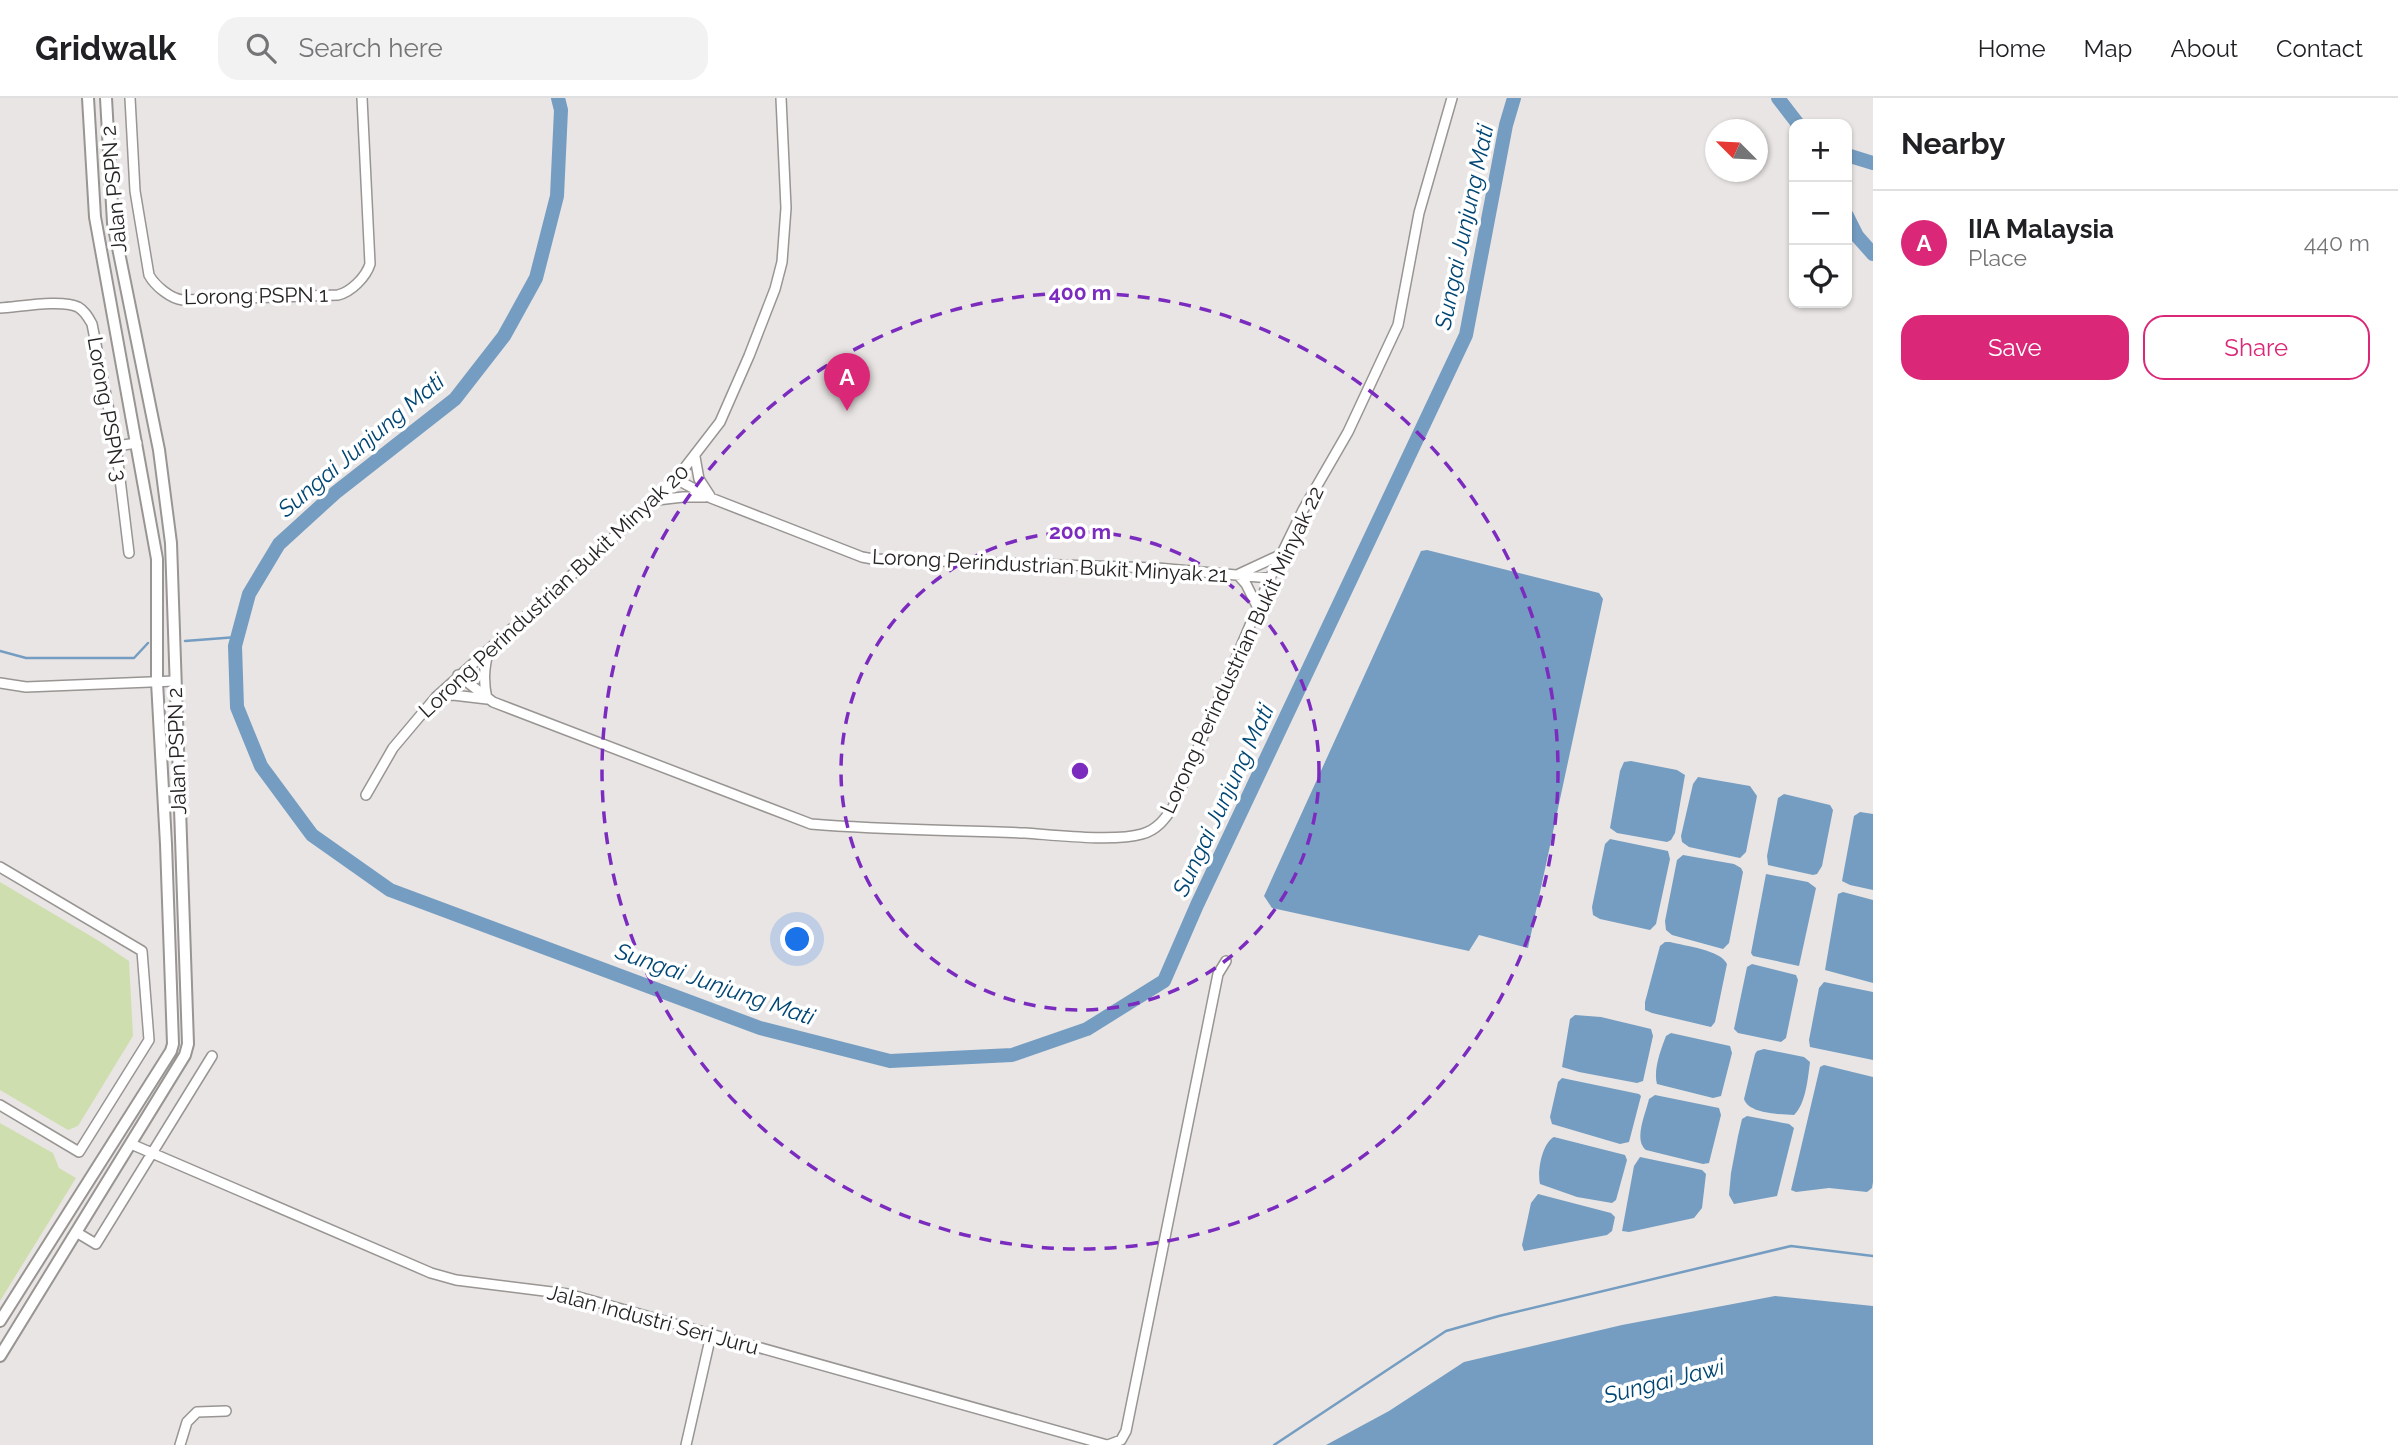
<!DOCTYPE html>
<meta charset="utf-8">
<style>
:root{--surface:#fff;--page:#f2f2f2;--text:#202124;--muted:#757577;--line:#e0e0e0;--accent:#db2777}
body{margin:0;font-family:Raleway,sans-serif;background:var(--page);color:var(--text)}
.controls{position:absolute;right:21px;top:21px;display:grid;overflow:hidden;border-radius:14px;box-shadow:0 2px 5px #0004}
.controls button{width:63px;height:63px;display:grid;place-items:center;padding:0;border:0;border-bottom:2px solid var(--line);background:var(--surface);color:var(--text);font:35px sans-serif}
.compass{position:absolute;left:1705px;top:21px;width:63px;height:63px;border-radius:50%;background:var(--surface);box-shadow:0 2px 5px #0004;rotate:294deg}
.you{position:absolute;left:798px;top:842px;width:24px;height:24px;margin:-18px;border:5px solid #fff;border-radius:50%;background:#1a73e8;box-shadow:0 0 0 10px #1a73e833}
.badge{display:grid;place-items:center;width:46px;height:46px;border-radius:50%;background:var(--accent);color:#fff;font-size:23px;font-weight:700}
.pin{position:absolute;translate:-50% -58px;filter:drop-shadow(0 2px 4px #0008)}
.pin::after{content:'';position:absolute;top:37px;width:24px;height:21px;background:inherit;clip-path:polygon(0 0,100% 0,50% 100%)}
.list{margin:0;padding:0;list-style:none}
h2{display:flex;justify-content:space-between;align-items:center;height:91px;margin:0;padding:0 28px;font-size:30px}
h2 small{font-size:23px;font-weight:400;color:var(--muted)}
.list li{display:grid;grid-template-columns:46px 1fr auto;gap:21px;align-items:center;box-sizing:border-box;height:105px;padding:0 28px;border-top:2px solid var(--line)}
.list b{display:block;font-size:26px;white-space:nowrap}
.list p{margin:0;font-size:23px;white-space:nowrap;color:var(--muted)}
.list em{font-size:23px;font-style:normal;color:var(--muted)}
.actions{display:flex;gap:14px;padding:21px 28px}
.actions a{flex:1;padding:16px 0;border:2px solid var(--accent);border-radius:21px;text-align:center;font-size:24px;color:var(--accent)}
.actions .main{background:var(--accent);color:#fff}
.icon{flex:none;width:38px;height:38px;fill:none;stroke:currentColor;stroke-width:2;stroke-linecap:round;stroke-linejoin:round}
.map{position:relative;flex:none;width:1873px;height:1347px;overflow:hidden}
header{display:flex;align-items:center;gap:42px;box-sizing:border-box;height:98px;padding:0 35px;background:var(--surface);border-bottom:2px solid var(--line)}
header strong{font-size:33px}
nav{display:flex;gap:38px;margin-inline-start:auto;font-size:24px}
.search{width:490px;height:63px;background:var(--page);display:flex;align-items:center;gap:18px;box-sizing:border-box;padding:0 24px;border-radius:21px;color:var(--muted);font-size:26px}
main{display:flex}
aside{flex:1;background:var(--surface)}
.map>svg:first-child{display:block}
.green{fill:#cfdeaf}
.water{fill:#759dc1}
.lines{fill:none;stroke-linecap:round;stroke-linejoin:round}
.stream{stroke:#759dc1;stroke-width:2.5}
.river{stroke:#759dc1;stroke-width:14}
.minor-casing{stroke:#989593;stroke-width:12}
.tertiary-casing{stroke:#989593;stroke-width:14}
.minor{stroke:#fff;stroke-width:9}
.tertiary{stroke:#fff;stroke-width:10}
.ring{fill:none;stroke:#7b2cbf;stroke-width:3.5;stroke-dasharray:12 9}
.labels{text-anchor:middle;stroke-width:7;stroke-linejoin:round;paint-order:stroke}
.street-label{font-size:21px;fill:#252423;stroke:#fff}
.water-label{font-size:23px;font-style:italic;fill:#004674;stroke:#fff}
.centre{fill:#7b2cbf;stroke:#fff;stroke-width:3.5}
.ring-label{font-size:21px;text-anchor:middle;font-weight:bold;fill:#7b2cbf;stroke:#fff;stroke-width:7;stroke-linejoin:round;paint-order:stroke}
</style>
<header>
<strong>Gridwalk</strong>
<div class="search"><svg class="icon" aria-label="search" viewBox="0 0 24 24"><circle cx="10" cy="10" r="6"/><path d="M15 15l6 6"/></svg>Search here</div>
<nav><a>Home</a><a>Map</a><a>About</a><a>Contact</a></nav>
</header>
<main>
<div class="map">
<svg width="1873" height="1347" viewBox="0 0 1873 1347">
<rect width="100%" height="100%" fill="#e9e5e4"/>
<path class="green" d="M 0,784 L 99,843 L 129,863 L 133,938 L 78,1028 L 68,1032 L 0,992 Z
M 0,1025 L 53,1055 L 59,1070 L 76,1080 L 0,1203 Z"/>
<path class="water" d="M 1427,452 L 1599,495 L 1603,501 L 1528,850 L 1479,837 L 1469,853 L 1272,810 L 1264,798 L 1421,453 Z
M 1631,663 L 1677,672 L 1685,677 L 1675,735 L 1671,742 L 1667,744 L 1617,735 L 1610,730 L 1620,673 L 1624,664 Z
M 1698,679 L 1750,688 L 1757,698 L 1746,754 L 1740,760 L 1689,749 L 1682,744 L 1681,738 L 1693,686 Z
M 1784,696 L 1830,707 L 1833,712 L 1822,768 L 1817,776 L 1813,777 L 1768,767 L 1767,758 L 1778,700 Z
M 1860,714 L 1873,716 L 1873,792 L 1850,787 L 1842,783 L 1854,718 Z
M 1610,741 L 1668,753 L 1670,761 L 1656,826 L 1650,832 L 1600,821 L 1593,817 L 1592,809 L 1605,746 Z
M 1683,757 L 1734,766 L 1741,770 L 1743,774 L 1729,845 L 1723,851 L 1672,837 L 1666,832 L 1665,823 L 1677,762 Z
M 1766,776 L 1808,784 L 1816,790 L 1799,868 L 1753,858 L 1751,855 Z
M 1843,794 L 1873,802 L 1873,885 L 1825,872 L 1838,796 Z
M 1670,844 C 1685,848 1721,852 1727,866 L 1715,924 L 1711,929 L 1652,915 L 1645,912 L 1645,904 L 1660,848 L 1665,844 Z
M 1752,866 L 1796,877 L 1798,882 L 1786,940 L 1781,944 L 1738,935 L 1734,931 L 1747,869 Z
M 1824,884 L 1873,894 L 1873,962 L 1810,949 L 1809,942 L 1819,890 Z
M 1575,917 L 1601,919 L 1651,931 L 1653,938 L 1643,983 L 1637,985 L 1579,974 L 1562,969 L 1570,921 Z
M 1671,935 L 1730,948 L 1732,955 L 1721,998 L 1713,1000 L 1657,986 C 1653,972 1661,951 1666,938 Z
M 1764,951 L 1804,959 L 1810,964 C 1808,979 1806,1006 1794,1017 C 1779,1016 1749,1016 1744,1001 L 1755,956 L 1757,953 Z
M 1824,967 L 1873,979 L 1873,1084 L 1872,1090 L 1867,1094 L 1829,1090 L 1796,1094 L 1791,1092 L 1820,969 Z
M 1562,980 L 1639,996 L 1641,998 L 1629,1044 L 1620,1046 L 1552,1026 L 1550,1019 L 1558,984 Z
M 1655,997 L 1719,1010 L 1721,1017 L 1709,1065 L 1703,1066 L 1646,1052 C 1633,1042 1646,1015 1649,1001 Z
M 1747,1018 L 1789,1026 L 1794,1030 L 1777,1098 L 1734,1106 L 1729,1097 L 1731,1075 L 1738,1038 L 1742,1021 Z
M 1554,1039 L 1625,1057 L 1627,1062 L 1616,1102 L 1612,1105 L 1577,1099 L 1540,1086 C 1537,1074 1542,1045 1554,1039 Z
M 1640,1059 L 1702,1072 L 1706,1076 L 1702,1110 L 1694,1120 L 1629,1134 L 1622,1133 L 1634,1068 Z
M 1538,1096 L 1611,1115 L 1615,1119 L 1612,1133 L 1607,1137 L 1524,1153 L 1522,1147 L 1531,1105 Z
M 1775,1198 L 1873,1208 L 1873,1347 L 1326,1347 L 1389,1313 L 1464,1264 L 1622,1227 Z"/>
<g class="lines">
<path class="stream" d="M 185,543 L 237,539
M 0,553 L 26,560 L 134,560 L 148,545
M 1274,1347 L 1446,1233 L 1499,1218 L 1791,1148 L 1873,1158"/>
<path class="river" d="M 558,0 L 561,12 L 557,98 L 536,180 L 504,238 L 455,301 L 335,395 L 279,446 L 249,496 L 235,548 L 237,609 L 261,668 L 312,737 L 390,792 L 760,930 L 890,963 L 1012,957 L 1087,931 L 1164,883 L 1197,807 L 1466,237 L 1506,27 L 1514,0
M 1778,0 L 1798,26
M 1847,57 L 1873,65
M 1847,118 L 1857,138 L 1873,156"/>
<g class="minor-casing">
<path id="minor" d="M 130,0 L 135,93 L 149,177 C 155,188 171,201 183,202 L 338,197 C 351,194 366,179 370,166 L 362,0
M 0,210 C 19,209 61,201 78,209 C 85,213 88,219 92,226 L 116,348 L 129,455
M 116,348 L 137,345
M 695,359 L 699,381 L 710,398
M 676,381 L 711,400 L 862,459 L 873,461 L 1157,470 L 1270,480
M 657,402 L 683,399 L 705,399
M 1239,476 L 1280,457
M 1238,477 L 1246,486 L 1258,510
M 458,577 L 493,604 L 811,726 C 882,732 953,732 1025,735 C 1055,737 1114,744 1142,736 C 1157,732 1165,721 1173,709 L 1270,480 L 1303,412 L 1348,334 L 1398,227 L 1419,115 L 1452,0
M 0,585 L 26,589 L 175,583
M 436,599 L 453,597 L 487,601
M 487,601 C 483,583 484,569 489,551
M 366,697 L 393,650 L 436,599 L 655,402 L 676,381 L 720,324 L 749,258 L 775,191 L 782,164 L 786,110 L 781,0
M 0,769 L 142,853 L 149,942 L 79,1054 L 0,1007
M 131,1046 L 431,1175 L 456,1182 L 568,1196 L 1107,1347
M 76,1134 L 96,1146 L 212,958
M 180,1347 L 187,1324 L 197,1314 L 226,1313
M 686,1347 L 711,1237
M 1108,1347 L 1121,1342 L 1126,1333 L 1218,876 L 1226,863"/>
</g>
<g class="tertiary-casing">
<path id="tertiary" d="M 0,1223 L 171,953 L 173,946 L 166,746 L 157,584 L 157,461 L 95,119 L 88,0
M 0,1258 L 185,957 L 188,946 L 171,445 L 159,352 L 113,125 L 106,0"/>
</g>
<use href="#minor" class="minor"/>
<use href="#tertiary" class="tertiary"/>
</g>
<g class="ring">
<circle cx="1080" cy="673" r="239"/>
<circle cx="1080" cy="673" r="478"/>
</g>
<g class="labels">
<g class="street-label">
<text transform="translate(114 91) rotate(-95)" y="7">Jalan PSPN 2</text>
<text transform="translate(256 198) rotate(-1)" y="7">Lorong PSPN 1</text>
<text transform="translate(107 311) rotate(80)" y="7">Lorong PSPN 3</text>
<text transform="translate(1050 468) rotate(3)" y="7">Lorong Perindustrian Bukit Minyak 21</text>
<text transform="translate(554 493) rotate(-43)" y="7">Lorong Perindustrian Bukit Minyak 20</text>
<text transform="translate(1242 552) rotate(-65)" y="7">Lorong Perindustrian Bukit Minyak 22</text>
<text transform="translate(177 653) rotate(-92)" y="7">Jalan PSPN 2</text>
<text transform="translate(653 1222) rotate(15)" y="7">Jalan Industri Seri Juru</text>
</g>
<g class="water-label">
<text transform="translate(1464 129) rotate(-78)" y="8">Sungai Junjung Mati</text>
<text transform="translate(361 347) rotate(-40)" y="8">Sungai Junjung Mati</text>
<text transform="translate(1223 702) rotate(-65)" y="8">Sungai Junjung Mati</text>
<text transform="translate(715 886) rotate(19)" y="8">Sungai Junjung Mati</text>
<text transform="translate(1664 1283) rotate(-14)" y="8">Sungai Jawi</text>
</g>
</g>
<circle cx="1080" cy="673" r="10" class="centre"/>
<g class="ring-label">
<text x="1080" y="202">400 m</text>
<text x="1080" y="441">200 m</text>
</g>
</svg>
<div class="controls">
<button>+</button>
<button>−</button>
<button><svg class="icon" aria-label="locate" viewBox="0 0 24 24"><circle cx="12" cy="12" r="6"/><path d="M12 2v4M12 18v4M2 12h4M18 12h4"/></svg></button>
</div>
<svg class="compass" viewBox="-18 -18 36 36"><path d="M0-13l5 13h-10z" fill="#e53935"/><path d="M0 13l5-13h-10z" fill="#757577"/></svg>
<div class="you"></div>
<div class="pin badge" style="left:847px;top:313px">A</div>
</div>
<aside>
<h2>Nearby<small></small></h2>
<ul class="list">
<li><span class="badge">A</span><div><b>IIA Malaysia</b><p>Place</p></div><em>440 m</em></li>
</ul>
<div class="actions"><a class="main">Save</a><a>Share</a></div>
</aside>
</main>
